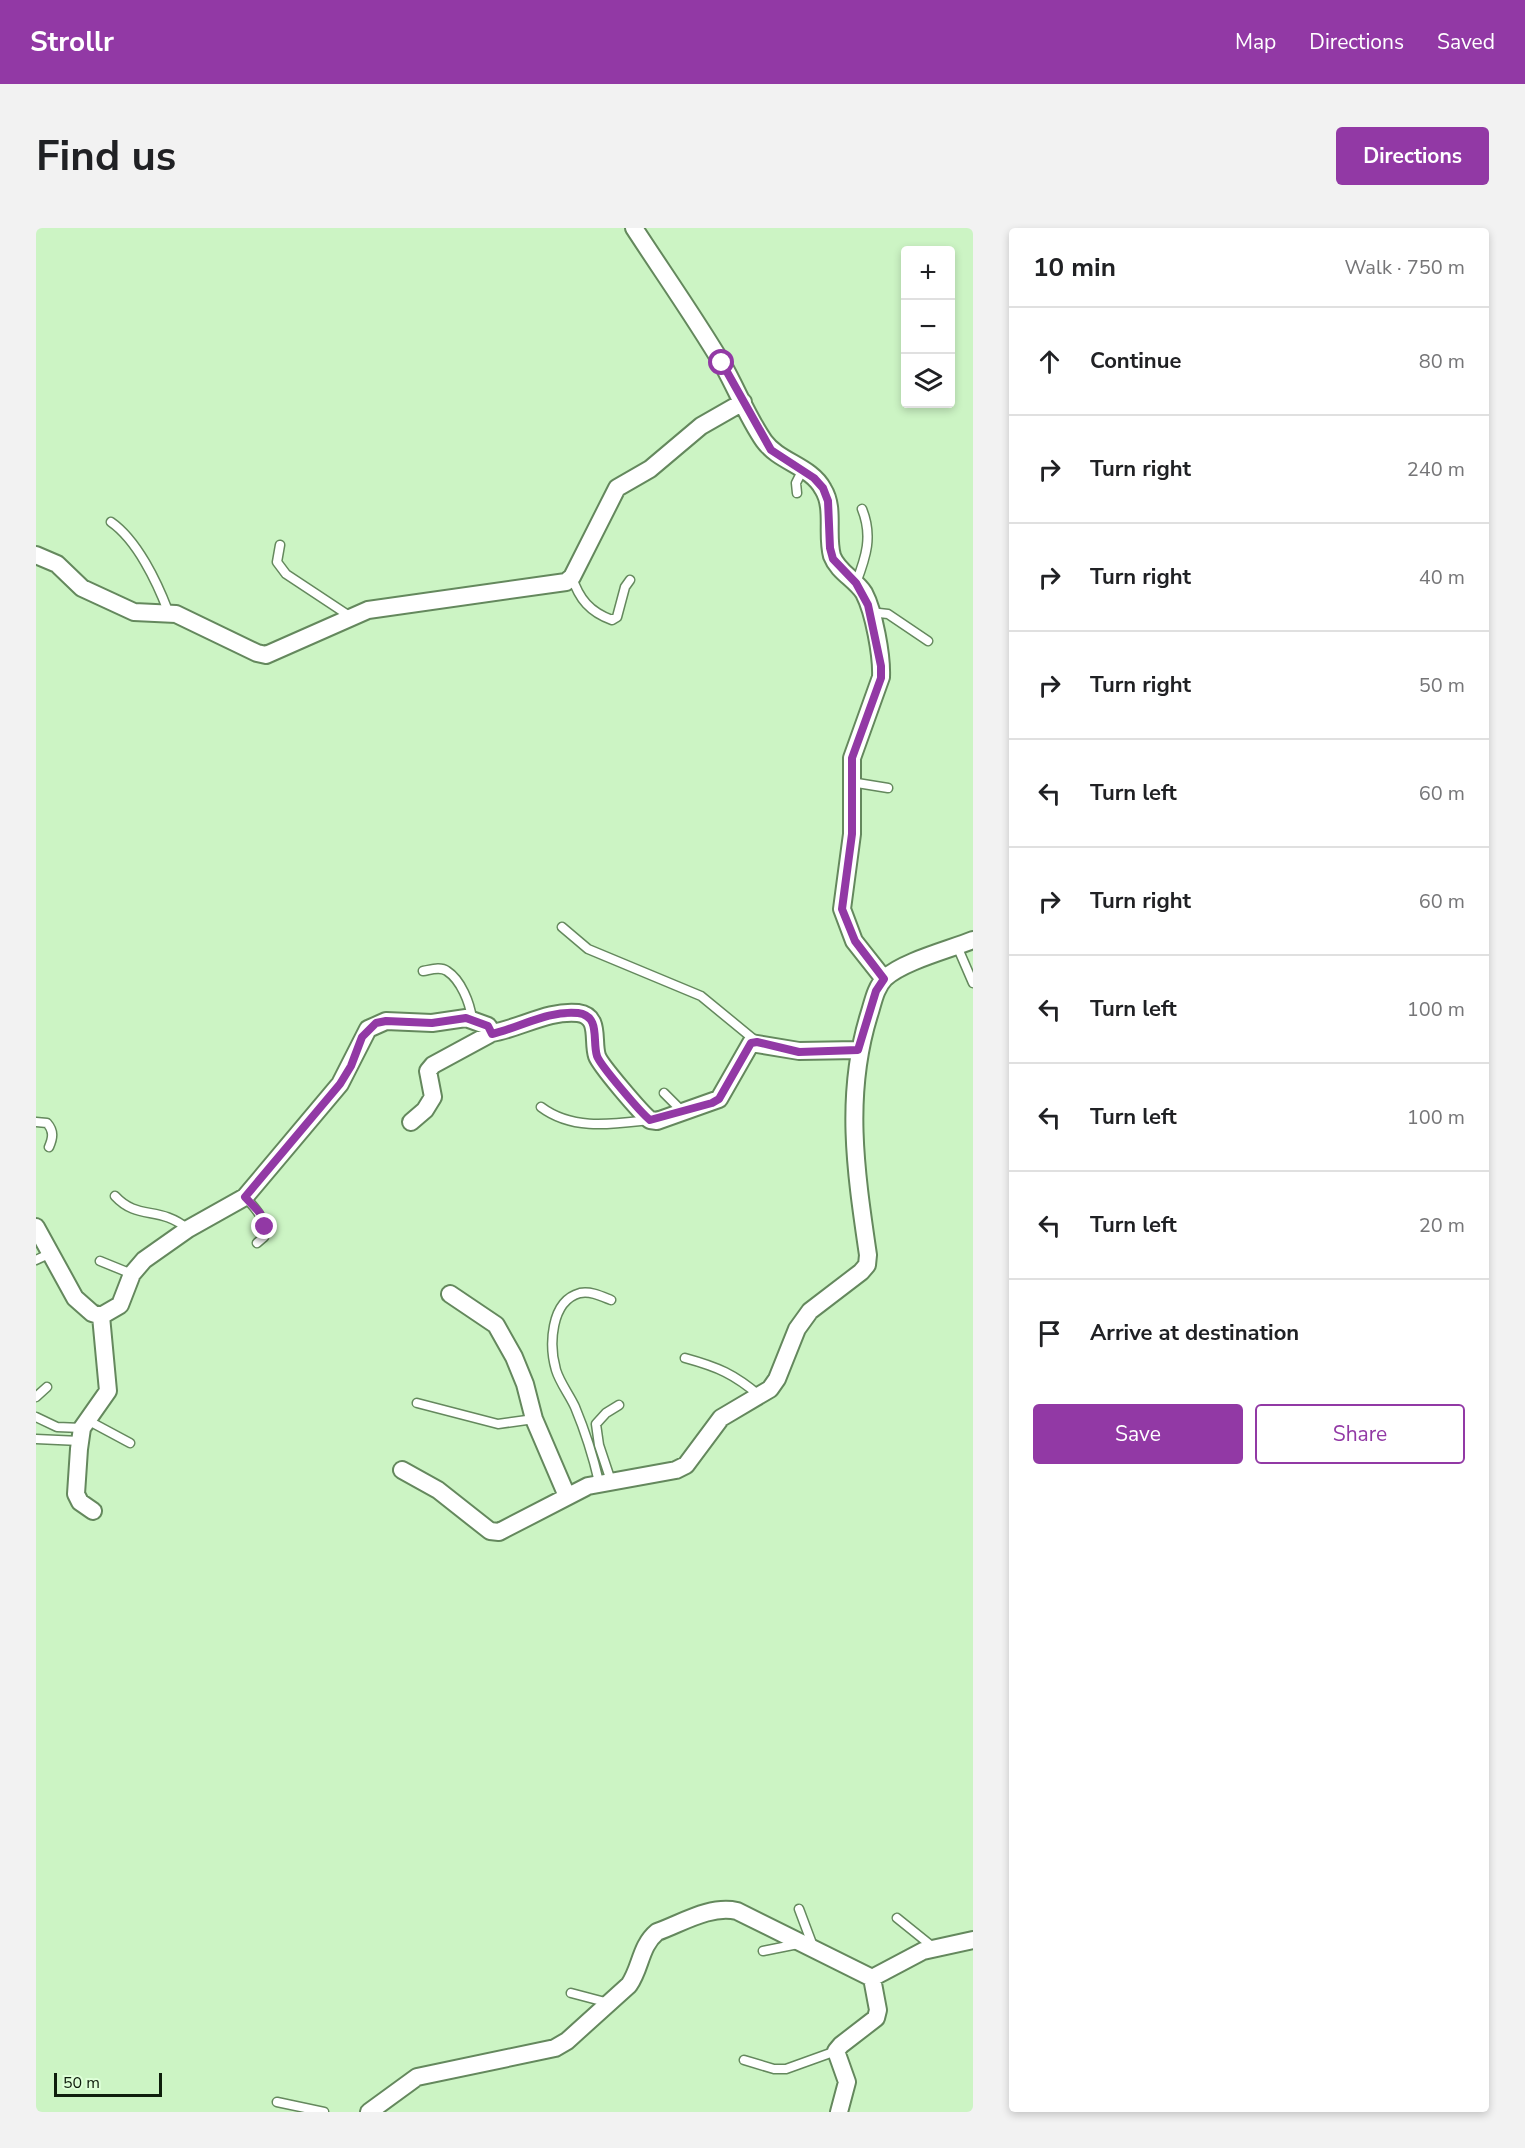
<!DOCTYPE html>
<meta charset="utf-8">
<style>
:root{--surface:#fff;--page:#f2f2f2;--text:#202124;--muted:#757577;--line:#e0e0e0;--accent:#9239a5}
body{margin:0;font-family:"Nunito Sans",sans-serif;background:var(--page);color:var(--text)}
.controls{position:absolute;right:18px;top:18px;display:grid;overflow:hidden;border-radius:6px;box-shadow:0 3px 9px #0003}
.controls button{width:54px;height:54px;display:grid;place-items:center;padding:0;border:0;border-bottom:2px solid var(--line);background:var(--surface);color:var(--text);font:30px sans-serif}
.scale{position:absolute;left:18px;bottom:15px;width:108px;box-sizing:border-box;padding-left:6px;border:3px solid #0e1d0c;border-top:0;font-size:16px;line-height:21px;white-space:nowrap;color:#0e1d0c;-webkit-text-stroke:4px #deffd8;paint-order:stroke}
.stop{position:absolute;width:18px;height:18px;margin:-14px;border:4px solid #9239a5;border-radius:50%;background:#fff}
.stop.end{background:#9239a5;border-color:#fff;box-shadow:0 2px 6px #0008}
.list{margin:0;padding:0;list-style:none}
h2{display:flex;justify-content:space-between;align-items:center;height:78px;margin:0;padding:0 24px;font-size:26px}
h2 small{font-size:20px;font-weight:400;color:var(--muted)}
.list li{display:grid;grid-template-columns:39px 1fr auto;gap:18px;align-items:center;box-sizing:border-box;height:108px;padding:0 24px;border-top:2px solid var(--line)}
.list b{display:block;font-size:22px;white-space:nowrap}
.list em{font-size:20px;font-style:normal;color:var(--muted)}
.actions{display:flex;gap:12px;padding:18px 24px}
.actions a{flex:1;padding:14px 0;border:2px solid var(--accent);border-radius:6px;text-align:center;font-size:21px;color:var(--accent)}
.actions .main{background:var(--accent);color:#fff}
.icon{flex:none;width:33px;height:33px;fill:none;stroke:currentColor;stroke-width:2;stroke-linecap:round;stroke-linejoin:round}
.map{position:relative;flex:none;width:937px;height:1884px;overflow:hidden;border-radius:6px}
header{display:flex;align-items:center;gap:36px;box-sizing:border-box;height:84px;padding:0 30px;background:var(--accent);color:#fff}
header strong{font-size:28px}
nav{display:flex;gap:33px;margin-inline-start:auto;font-size:21px}
.intro{display:flex;align-items:center;justify-content:space-between;box-sizing:border-box;height:144px;padding:0 36px}
h1{margin:0;font-size:42px}
.button{padding:15px 27px;border-radius:6px;background:var(--accent);color:#fff;font-size:21px;font-weight:700}
main{display:flex;gap:36px;padding:0 36px}
aside{flex:1;background:var(--surface);border-radius:6px;box-shadow:0 3px 9px #0003}
.map>svg:first-child{display:block}
.lines{fill:none;stroke-linecap:round;stroke-linejoin:round}
.service-casing{stroke:#64885d;stroke-width:11}
.minor-casing{stroke:#64885d;stroke-width:20}
.service{stroke:#fff;stroke-width:8}
.minor{stroke:#fff;stroke-width:16}
.route{stroke:#9239a5;stroke-width:8}
</style>
<header>
<strong>Strollr</strong>
<nav><a>Map</a><a>Directions</a><a>Saved</a></nav>
</header>
<div class="intro"><h1>Find us</h1><a class="button">Directions</a></div>
<main>
<div class="map">
<svg width="937" height="1884" viewBox="0 0 937 1884">
<rect width="100%" height="100%" fill="#ccf4c4"/>
<g class="lines">
<g class="service-casing">
<path id="service" d="M 761,265 L 760,255 L 766,243
M 75,294 C 101,312 121,354 132,383
M 244,317 L 241,334 L 250,346 L 315,389
M 536,349 C 543,371 554,384 576,392 L 581,389 L 589,359 L 594,352
M 820,355 C 830,329 837,308 826,281
M 834,384 L 852,386 L 892,413
M 815,554 L 852,560
M 526,699 L 552,721 L 665,768 L 721,814
M 921,718 L 937,755
M 387,743 C 394,742 404,738 411,743 C 425,752 434,775 436,791
M 628,865 L 646,883
M 505,879 C 537,903 577,896 613,892
M 0,894 L 11,895 C 18,903 17,910 13,919
M 79,968 C 102,993 123,977 152,1001
M 209,969 C 221,982 230,991 228,1009 L 221,1015
M 0,1032 L 15,1025
M 64,1033 L 96,1046
M 649,1130 C 682,1139 698,1146 724,1168
M 0,1169 L 11,1159
M 381,1175 L 462,1196 L 498,1191
M 0,1189 L 21,1199 L 46,1200
M 53,1193 L 94,1215
M 0,1211 L 44,1213
M 575,1253 L 563,1217 L 560,1196 L 570,1185 L 583,1177
M 563,1254 C 557,1228 549,1203 539,1179 C 533,1166 524,1155 520,1142 C 513,1118 514,1073 544,1065 C 555,1063 565,1068 575,1072
M 763,1681 L 778,1721
M 861,1690 L 897,1719
M 727,1723 L 762,1716
M 535,1765 L 573,1775
M 708,1832 L 738,1841 L 750,1841 L 800,1823
M 241,1874 L 288,1884"/>
</g>
<g class="minor-casing">
<path id="minor" d="M 598,0 C 628,46 659,90 687,137 C 701,162 712,190 728,213 C 743,234 775,238 787,261 C 799,280 790,306 796,328 C 802,344 819,351 828,365 C 838,384 846,428 845,449 L 816,530 L 816,606 L 806,681 L 818,713 L 848,751
M 0,327 L 21,336 L 46,360 L 98,384 L 140,386 L 221,425 L 230,427 L 332,382 L 530,354 L 536,349 L 581,260 L 614,241 L 665,198 L 707,174
M 375,894 L 389,882 L 397,869 L 392,843 L 397,837 L 456,805
M 0,999 L 39,1070 L 56,1085 L 65,1088 L 84,1077 L 96,1046 L 108,1032 L 152,1001 L 209,969 L 304,856 L 332,801 L 350,793 L 396,795 L 430,790 L 452,798 L 456,805 C 485,800 512,782 542,785 C 565,788 556,813 561,828 C 564,837 605,885 614,892 L 621,893 L 683,871 L 715,815 L 763,823 L 822,822
M 414,1066 L 460,1097 L 478,1129 L 489,1156 L 498,1191 L 531,1268
M 366,1242 L 402,1262 L 454,1303 L 463,1304 L 552,1258 L 640,1242 L 650,1237 L 685,1190 L 734,1161 L 741,1151 L 761,1101 L 774,1083 L 825,1044 L 831,1037 L 832,1027 C 820,945 808,868 833,787 C 837,775 839,760 849,750 C 868,733 912,722 937,712
M 57,1283 L 44,1274 L 40,1266 L 43,1221 L 46,1200 L 72,1163 L 65,1088
M 333,1884 L 381,1849 L 519,1820 L 531,1813 L 593,1757 C 605,1740 604,1718 621,1704 C 646,1695 674,1677 701,1683 L 836,1750
M 803,1884 L 811,1854 L 800,1823 L 805,1817 L 840,1790 L 842,1782 L 836,1750 L 887,1723 L 937,1712"/>
</g>
<use href="#service" class="service"/>
<use href="#minor" class="minor"/>
</g>
<g class="lines">
<path class="route" d="M 229,999 L 224,985 L 209,969 L 304,856 L 315,838 L 326,809 L 340,795 L 350,793 L 396,795 L 430,790 L 452,798 L 456,806 C 485,799 512,782 542,785 C 565,788 556,813 561,828 C 564,837 605,885 614,892 L 676,875 L 683,871 L 715,815 L 721,814 L 763,824 L 822,822 L 840,763 L 848,751 L 819,713 L 806,681 L 816,606 L 816,530 L 845,450 L 845,438 L 832,377 L 820,355 L 797,331 L 794,320 L 792,273 L 787,260 L 778,250 L 735,222 L 686,135"/>
</g>
</svg>
<div class="controls">
<button>+</button>
<button>−</button>
<button><svg class="icon" aria-label="layers" viewBox="0 0 24 24"><path d="M12 4l9 5-9 5-9-5zM3 14l9 5 9-5"/></svg></button>
</div>
<div class="scale">50 m</div>
<div class="stop" style="left:686px;top:135px"></div>
<div class="stop end" style="left:229px;top:999px"></div>
</div>
<aside>
<h2>10 min<small>Walk · 750 m</small></h2>
<ul class="list">
<li><svg class="icon" aria-label="ahead" viewBox="0 0 24 24"><path d="M12 20V5M6 11l6-6 6 6"/></svg><div><b>Continue</b></div><em>80 m</em></li>
<li><svg class="icon" aria-label="right" viewBox="0 0 24 24"><path d="M7 20v-9h11M14 6l5 5-5 5"/></svg><div><b>Turn right</b></div><em>240 m</em></li>
<li><svg class="icon" aria-label="right" viewBox="0 0 24 24"><path d="M7 20v-9h11M14 6l5 5-5 5"/></svg><div><b>Turn right</b></div><em>40 m</em></li>
<li><svg class="icon" aria-label="right" viewBox="0 0 24 24"><path d="M7 20v-9h11M14 6l5 5-5 5"/></svg><div><b>Turn right</b></div><em>50 m</em></li>
<li><svg class="icon" aria-label="left" viewBox="0 0 24 24"><path d="M17 20v-9H6M10 6l-5 5 5 5"/></svg><div><b>Turn left</b></div><em>60 m</em></li>
<li><svg class="icon" aria-label="right" viewBox="0 0 24 24"><path d="M7 20v-9h11M14 6l5 5-5 5"/></svg><div><b>Turn right</b></div><em>60 m</em></li>
<li><svg class="icon" aria-label="left" viewBox="0 0 24 24"><path d="M17 20v-9H6M10 6l-5 5 5 5"/></svg><div><b>Turn left</b></div><em>100 m</em></li>
<li><svg class="icon" aria-label="left" viewBox="0 0 24 24"><path d="M17 20v-9H6M10 6l-5 5 5 5"/></svg><div><b>Turn left</b></div><em>100 m</em></li>
<li><svg class="icon" aria-label="left" viewBox="0 0 24 24"><path d="M17 20v-9H6M10 6l-5 5 5 5"/></svg><div><b>Turn left</b></div><em>20 m</em></li>
<li><svg class="icon" aria-label="arrive" viewBox="0 0 24 24"><path d="M6 21V4h12l-3 4 3 4H6"/></svg><div><b>Arrive at destination</b></div></li>
</ul>
<div class="actions"><a class="main">Save</a><a>Share</a></div>
</aside>
</main>
